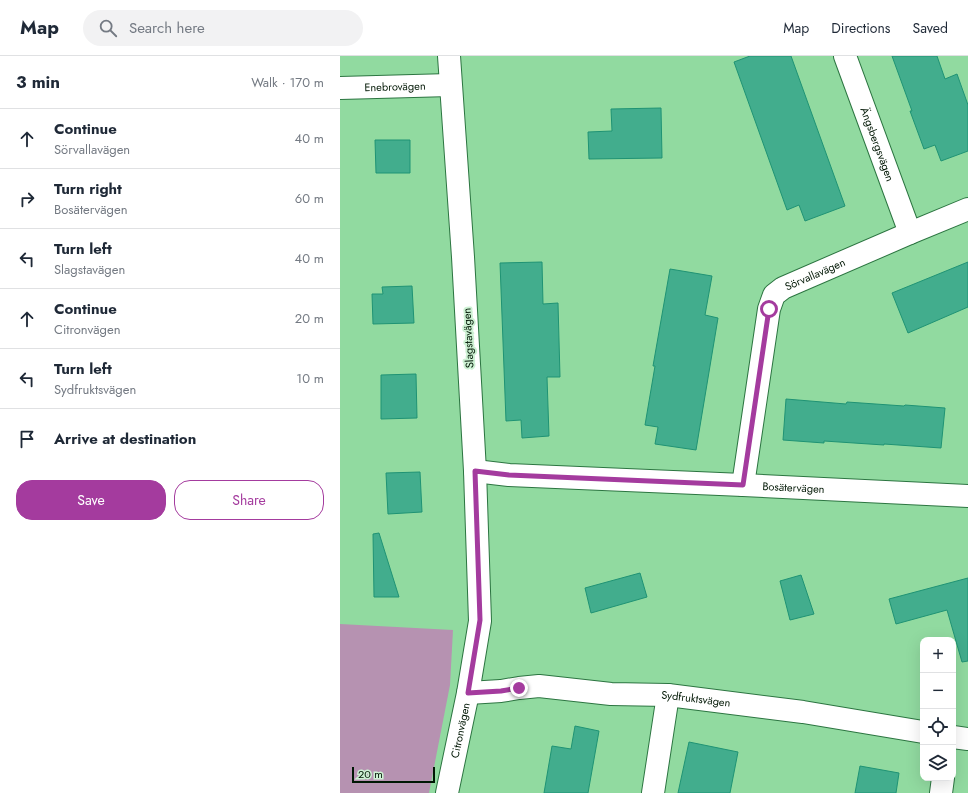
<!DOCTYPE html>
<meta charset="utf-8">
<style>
:root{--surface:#fff;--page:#f2f2f3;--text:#1f2937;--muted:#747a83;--line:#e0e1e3;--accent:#a43b9e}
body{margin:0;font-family:Jost,sans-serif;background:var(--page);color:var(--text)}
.controls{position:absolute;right:12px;bottom:12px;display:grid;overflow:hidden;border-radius:8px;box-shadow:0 4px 16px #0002}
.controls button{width:36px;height:36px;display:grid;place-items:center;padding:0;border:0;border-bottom:1px solid var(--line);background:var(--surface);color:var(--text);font:20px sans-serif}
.scale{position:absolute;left:12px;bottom:10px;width:83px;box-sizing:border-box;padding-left:4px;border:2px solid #001704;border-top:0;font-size:11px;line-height:14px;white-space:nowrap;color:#001704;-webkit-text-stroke:3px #cdf1d3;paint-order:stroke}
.stop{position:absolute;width:12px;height:12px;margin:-9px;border:3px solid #a43b9e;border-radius:50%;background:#fff}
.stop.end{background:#a43b9e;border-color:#fff;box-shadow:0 1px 4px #0008}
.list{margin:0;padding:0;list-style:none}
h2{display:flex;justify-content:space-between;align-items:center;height:52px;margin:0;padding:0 16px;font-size:17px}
h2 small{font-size:13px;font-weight:400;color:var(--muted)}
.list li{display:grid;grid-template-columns:26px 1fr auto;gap:12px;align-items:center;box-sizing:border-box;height:60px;padding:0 16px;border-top:1px solid var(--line)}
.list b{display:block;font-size:15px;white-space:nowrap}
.list p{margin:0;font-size:13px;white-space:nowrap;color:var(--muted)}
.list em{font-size:13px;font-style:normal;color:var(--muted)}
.actions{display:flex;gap:8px;padding:12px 16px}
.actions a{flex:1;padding:9px 0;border:1px solid var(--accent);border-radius:16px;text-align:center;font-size:14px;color:var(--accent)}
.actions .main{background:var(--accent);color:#fff}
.icon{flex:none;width:22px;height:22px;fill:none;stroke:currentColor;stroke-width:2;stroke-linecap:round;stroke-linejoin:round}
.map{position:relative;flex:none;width:628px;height:737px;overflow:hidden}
header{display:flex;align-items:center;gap:24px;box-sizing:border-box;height:56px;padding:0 20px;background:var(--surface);border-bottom:1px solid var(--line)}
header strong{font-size:19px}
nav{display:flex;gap:22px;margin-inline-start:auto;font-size:14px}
.search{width:280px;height:36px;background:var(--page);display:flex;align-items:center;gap:10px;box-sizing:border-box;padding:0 14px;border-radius:22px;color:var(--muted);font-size:15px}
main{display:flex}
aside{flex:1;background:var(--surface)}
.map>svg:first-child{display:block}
.green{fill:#b692b1}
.building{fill:#42ad8d;stroke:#1f9374}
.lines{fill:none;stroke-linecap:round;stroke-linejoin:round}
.minor-casing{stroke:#2c7541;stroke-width:24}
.minor{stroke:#fff;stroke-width:22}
.route{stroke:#a43b9e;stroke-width:5}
.labels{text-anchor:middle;stroke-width:4;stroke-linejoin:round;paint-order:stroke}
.street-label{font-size:11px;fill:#001704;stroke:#cdf1d3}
</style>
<header>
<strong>Map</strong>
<div class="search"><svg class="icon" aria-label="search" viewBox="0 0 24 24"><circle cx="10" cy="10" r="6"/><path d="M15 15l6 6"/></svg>Search here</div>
<nav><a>Map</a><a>Directions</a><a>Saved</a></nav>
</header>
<main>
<aside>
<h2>3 min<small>Walk · 170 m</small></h2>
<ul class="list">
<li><svg class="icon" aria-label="ahead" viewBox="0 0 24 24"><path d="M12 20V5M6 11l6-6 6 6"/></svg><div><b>Continue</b><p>Sörvallavägen</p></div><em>40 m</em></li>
<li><svg class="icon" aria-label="right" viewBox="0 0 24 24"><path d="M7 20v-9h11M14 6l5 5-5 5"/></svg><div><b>Turn right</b><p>Bosätervägen</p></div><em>60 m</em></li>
<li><svg class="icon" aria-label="left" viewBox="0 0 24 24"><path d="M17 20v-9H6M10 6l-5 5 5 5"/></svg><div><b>Turn left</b><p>Slagstavägen</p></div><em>40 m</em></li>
<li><svg class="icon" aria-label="ahead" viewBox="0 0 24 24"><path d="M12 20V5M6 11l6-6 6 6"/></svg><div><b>Continue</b><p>Citronvägen</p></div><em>20 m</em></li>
<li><svg class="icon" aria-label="left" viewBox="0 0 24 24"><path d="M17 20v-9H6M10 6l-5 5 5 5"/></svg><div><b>Turn left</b><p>Sydfruktsvägen</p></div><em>10 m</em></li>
<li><svg class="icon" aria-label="arrive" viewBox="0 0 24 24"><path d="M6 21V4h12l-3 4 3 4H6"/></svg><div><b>Arrive at destination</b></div></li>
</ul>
<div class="actions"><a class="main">Save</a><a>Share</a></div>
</aside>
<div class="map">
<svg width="628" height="737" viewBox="0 0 628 737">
<rect width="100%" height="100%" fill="#91daa0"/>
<path class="green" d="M 0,568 L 113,574 L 110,629 L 89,737 L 0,737 Z"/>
<path class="building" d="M 410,0 L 451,0 L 505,150 L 465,165 L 459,149 L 447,154 L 394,6 Z
M 552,0 L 597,0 L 605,23 L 617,18 L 628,49 L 628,95 L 601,105 L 595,89 L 584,93 L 570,55 L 572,55 Z
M 321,52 L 322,102 L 249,103 L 248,76 L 272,75 L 271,53 Z
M 35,84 L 70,84 L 70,117 L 36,117 Z
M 202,206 L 203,248 L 218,247 L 220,321 L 207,321 L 209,380 L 182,382 L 181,364 L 166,365 L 160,207 Z
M 628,206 L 628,251 L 568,277 L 552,237 Z
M 330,213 L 372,220 L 365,259 L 378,262 L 356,394 L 315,388 L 318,371 L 305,369 L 315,310 L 313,310 Z
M 72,230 L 74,267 L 33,268 L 32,238 L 43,238 L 42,231 Z
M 76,318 L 77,362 L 41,363 L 41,319 Z
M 446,343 L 506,348 L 507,346 L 564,350 L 565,349 L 605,352 L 601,392 L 544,388 L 544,389 L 484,385 L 484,387 L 443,384 Z
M 80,416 L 82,456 L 48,458 L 46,417 Z
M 39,477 L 59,541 L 34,541 L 33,478 Z
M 300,517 L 307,541 L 251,557 L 245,532 Z
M 461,519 L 474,558 L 450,564 L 440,525 Z
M 628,522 L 628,605 L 622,606 L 607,554 L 556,568 L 549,543 Z
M 235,670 L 259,675 L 248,737 L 204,737 L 212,690 L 231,693 Z
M 349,686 L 398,696 L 390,737 L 338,737 Z
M 520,710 L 559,717 L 556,737 L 515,737 Z"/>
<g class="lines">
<g class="minor-casing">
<g id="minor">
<path id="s1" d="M 505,0 L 570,177"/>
<path id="s2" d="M 0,32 L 110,29"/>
<path id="s3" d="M 135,415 L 169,419 L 403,429 L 628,440"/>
<path id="s4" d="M 403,429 L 429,253 L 434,239 L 443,232 L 570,177 L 628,153"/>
<path id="s5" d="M 128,637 L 161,635 L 179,632 L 199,630 L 271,638 L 328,639 L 463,656 L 583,676"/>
<path d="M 613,681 L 628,683"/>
<path id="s6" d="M 107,737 L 128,637 L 140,565 L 135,415 L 123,201 L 109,0"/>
<path d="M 313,737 L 328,639"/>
<path d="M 601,737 L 603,722"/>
</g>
</g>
<use href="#minor" class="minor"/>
</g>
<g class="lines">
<path class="route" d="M 179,632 L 161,635 L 128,637 L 140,564 L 135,415 L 169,419 L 403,429 L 429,253"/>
</g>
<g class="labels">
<g class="street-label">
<text dy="4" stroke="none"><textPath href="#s2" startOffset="55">Enebrovägen</textPath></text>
<text dy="4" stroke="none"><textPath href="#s1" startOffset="94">Ängsbergsvägen</textPath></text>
<text dy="4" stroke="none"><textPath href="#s4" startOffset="239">Sörvallavägen</textPath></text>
<text transform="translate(128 282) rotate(-93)" y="4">Slagstavägen</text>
<text dy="4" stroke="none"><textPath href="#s3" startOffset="319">Bosätervägen</textPath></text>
<text dy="4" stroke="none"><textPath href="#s5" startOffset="229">Sydfruktsvägen</textPath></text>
<text dy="4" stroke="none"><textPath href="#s6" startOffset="64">Citronvägen</textPath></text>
</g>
</g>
</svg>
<div class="controls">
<button>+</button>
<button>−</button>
<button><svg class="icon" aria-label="locate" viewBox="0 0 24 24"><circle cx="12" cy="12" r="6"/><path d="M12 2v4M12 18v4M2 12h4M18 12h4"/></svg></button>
<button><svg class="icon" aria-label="layers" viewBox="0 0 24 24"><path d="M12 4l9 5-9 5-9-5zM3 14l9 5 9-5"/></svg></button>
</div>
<div class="scale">20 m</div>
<div class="stop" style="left:429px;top:253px"></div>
<div class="stop end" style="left:179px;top:632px"></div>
</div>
</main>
